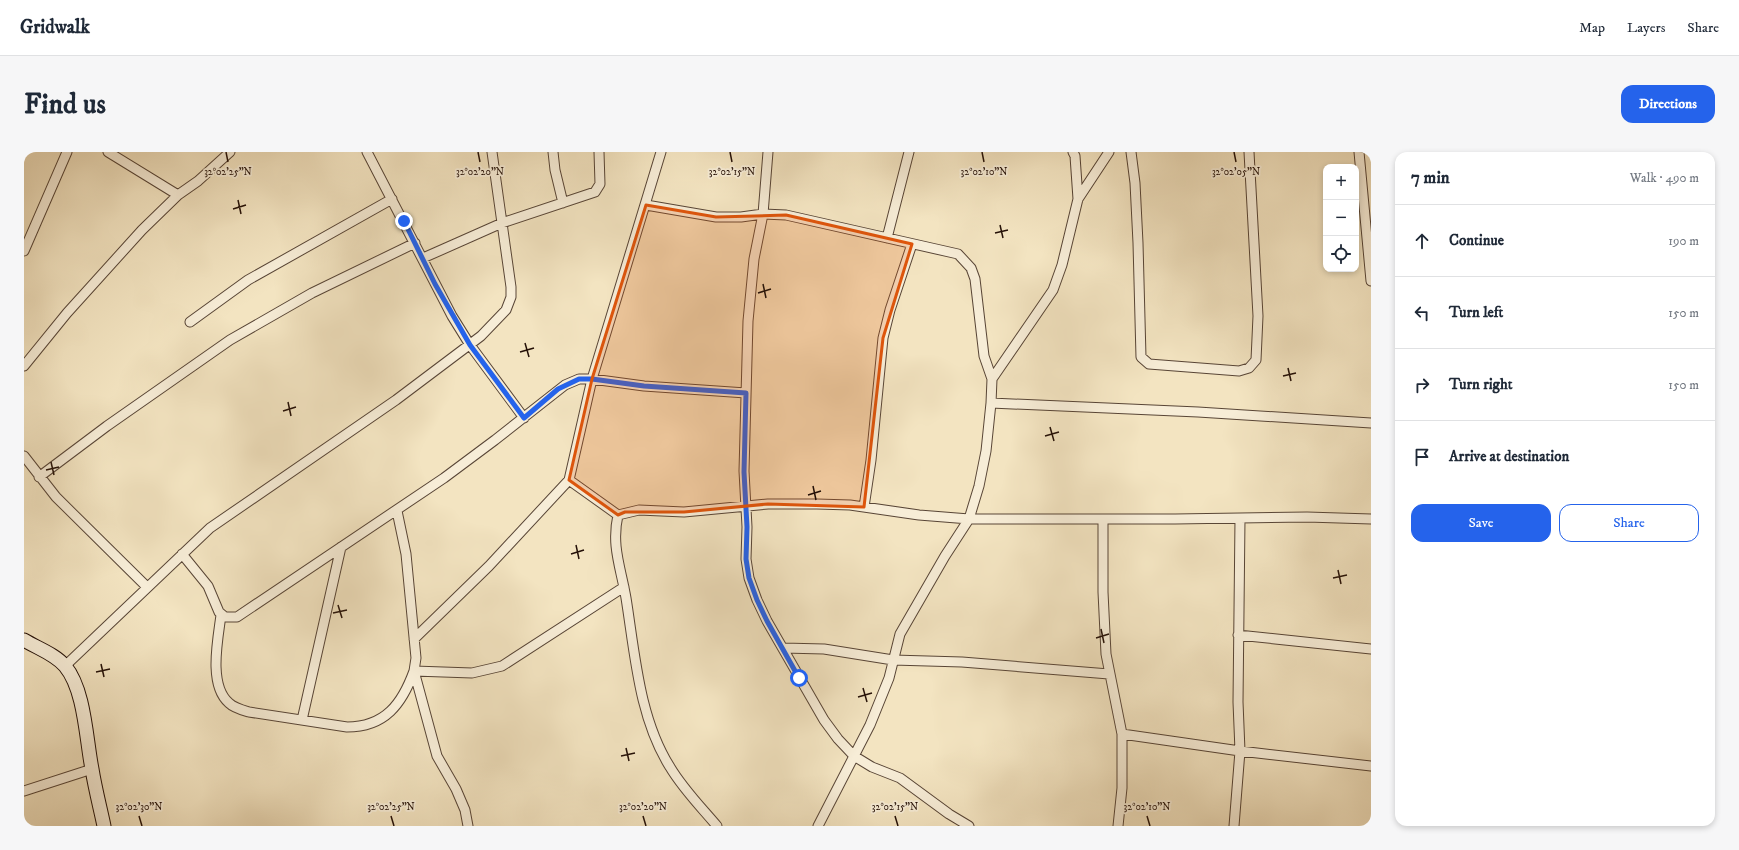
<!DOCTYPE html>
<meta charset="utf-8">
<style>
:root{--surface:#fff;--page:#f6f6f7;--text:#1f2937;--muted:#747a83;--line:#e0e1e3;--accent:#2563eb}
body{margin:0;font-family:"IM FELL DW Pica",serif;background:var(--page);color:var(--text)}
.controls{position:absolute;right:12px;top:12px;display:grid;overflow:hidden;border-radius:8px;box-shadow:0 2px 6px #0003}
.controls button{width:36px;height:36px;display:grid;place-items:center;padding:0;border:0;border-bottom:1px solid var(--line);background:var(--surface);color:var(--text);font:20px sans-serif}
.stop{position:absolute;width:12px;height:12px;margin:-9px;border:3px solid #2563eb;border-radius:50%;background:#fff}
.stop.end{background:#2563eb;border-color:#fff;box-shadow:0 1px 4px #0008}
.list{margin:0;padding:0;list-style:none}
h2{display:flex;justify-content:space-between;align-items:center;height:52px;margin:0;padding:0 16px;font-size:17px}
h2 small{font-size:13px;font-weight:400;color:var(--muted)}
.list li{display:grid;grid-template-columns:26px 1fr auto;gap:12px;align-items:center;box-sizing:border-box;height:72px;padding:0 16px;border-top:1px solid var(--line)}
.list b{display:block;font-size:15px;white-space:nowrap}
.list em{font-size:13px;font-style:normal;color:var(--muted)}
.actions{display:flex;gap:8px;padding:12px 16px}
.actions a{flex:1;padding:9px 0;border:1px solid var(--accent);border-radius:12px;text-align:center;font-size:14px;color:var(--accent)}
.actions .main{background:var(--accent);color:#fff}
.icon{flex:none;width:22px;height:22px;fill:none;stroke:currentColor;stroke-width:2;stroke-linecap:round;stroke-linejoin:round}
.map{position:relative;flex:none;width:1347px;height:674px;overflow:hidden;border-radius:12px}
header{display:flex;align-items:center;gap:24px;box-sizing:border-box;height:56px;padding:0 20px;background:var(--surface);border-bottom:1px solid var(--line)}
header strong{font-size:19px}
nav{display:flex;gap:22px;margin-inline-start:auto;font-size:14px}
.intro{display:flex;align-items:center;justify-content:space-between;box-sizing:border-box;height:96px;padding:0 24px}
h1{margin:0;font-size:28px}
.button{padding:10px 18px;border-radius:12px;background:var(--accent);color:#fff;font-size:14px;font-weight:700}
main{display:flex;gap:24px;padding:0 24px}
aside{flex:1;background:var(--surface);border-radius:12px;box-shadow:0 2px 6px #0003}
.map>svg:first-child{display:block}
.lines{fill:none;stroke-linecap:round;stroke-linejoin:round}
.street-casing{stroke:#584536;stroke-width:11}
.secondary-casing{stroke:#241007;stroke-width:15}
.street{stroke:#f7edd7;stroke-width:9}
.secondary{stroke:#f7edd7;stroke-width:13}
.route{stroke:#2563eb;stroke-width:5}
.marked{fill:#de550c;fill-opacity:0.2;stroke:#de550c;stroke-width:3;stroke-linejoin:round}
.ticks{fill:none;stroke:#241007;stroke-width:1.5}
.ticks-label{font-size:10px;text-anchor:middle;fill:#241007;stroke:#f7edd7;stroke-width:3.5;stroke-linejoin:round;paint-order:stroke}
</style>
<header>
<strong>Gridwalk</strong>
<nav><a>Map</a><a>Layers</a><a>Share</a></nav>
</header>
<div class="intro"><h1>Find us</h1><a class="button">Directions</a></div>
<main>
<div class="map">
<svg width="1347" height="674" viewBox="0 0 1347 674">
<rect width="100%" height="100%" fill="#f3e4c1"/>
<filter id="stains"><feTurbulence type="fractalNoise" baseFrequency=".005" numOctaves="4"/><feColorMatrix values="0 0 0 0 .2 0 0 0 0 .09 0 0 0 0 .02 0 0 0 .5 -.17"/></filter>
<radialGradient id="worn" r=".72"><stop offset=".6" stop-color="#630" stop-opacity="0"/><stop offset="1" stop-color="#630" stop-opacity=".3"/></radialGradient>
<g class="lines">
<g class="street-casing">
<path id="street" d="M 84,0 L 154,43
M 343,0 L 428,164 L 446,193 L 500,266
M 529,0 L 531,18 L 539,51
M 744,0 L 739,62 L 730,107 L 724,169 L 720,319 L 723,375 L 722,407 L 725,426 L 733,448 L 743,469 L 800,568 L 814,587 L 830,604 L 848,615 L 876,626 L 925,662 L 945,674
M 1049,0 L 1051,4 L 1054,47
M 1107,0 L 1111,31 L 1114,91 L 1117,205 L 1125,212 L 1215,219 L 1225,216 L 1232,208 L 1234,164 L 1225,0
M 1335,0 L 1347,129
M 622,53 L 692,65 L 717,65 L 739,62 L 762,63 L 934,102 L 947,116 L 951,127 L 960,204 L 968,227 L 967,251 L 962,299 L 955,334 L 945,367 L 921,404 L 876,482 L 865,526 L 846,573 L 794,674
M 863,86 L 885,0
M 0,99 L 43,0
M 399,106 L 478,71 L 571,40 L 576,32 L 575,0
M 166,170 L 224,128 L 368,47
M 0,214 L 43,161 L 118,78 L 154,43 L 174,29 L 206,0
M 968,227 L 1029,138 L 1038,113 L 1054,47 L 1085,0
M 967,251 L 1174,260 L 1347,271
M 0,304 L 32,345 L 123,435
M 15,325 L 83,274 L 206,188 L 288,141 L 391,91
M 545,328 L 594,363 C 587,394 597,416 602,446 C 611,502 615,566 646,615 C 659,637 677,655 693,674
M 840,355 L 847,308 L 859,186 L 866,158 L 888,92
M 373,359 L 382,402 L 392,506 L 390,519 L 413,604 L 432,637 L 441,658 L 444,674
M 594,363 L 615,358 L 660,360 L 744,352 L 793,352 L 826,353 L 895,363 L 945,367 L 1151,367 L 1283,365 L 1347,367
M 1079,367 L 1079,440 L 1082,502 L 1098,582 L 1098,636 L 1094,674
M 158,402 L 184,434 L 195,460 L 201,465 L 213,465 L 420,326 L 471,288 L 541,233 L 555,227 L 568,227 L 620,234 L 722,241
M 197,463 C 194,487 184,533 205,551 C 210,556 218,558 225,560 L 323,575 C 361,575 378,552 390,519 L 448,521 L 478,514 L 600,435
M 1214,483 L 1347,497
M 390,487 L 465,414 L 545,328 L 568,227 L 637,0
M 759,496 L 800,497 L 869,508 L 938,510 L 1085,522
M 41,514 L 186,376 L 372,248 L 457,184 L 482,158 L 487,145 L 487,135 L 468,0
M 278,568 L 317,395
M 1098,582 L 1216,599 L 1347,614
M 0,639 L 68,617
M 1210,674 L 1216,599 L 1214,550 L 1216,367"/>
</g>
<g class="secondary-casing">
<path id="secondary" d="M 0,488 C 13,496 31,502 41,514 C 61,538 62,587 68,617 C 71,636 76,655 80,674"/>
</g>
<use href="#street" class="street"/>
<use href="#secondary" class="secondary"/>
</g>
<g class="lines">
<path class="route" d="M 380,69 L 411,132 L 446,193 L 500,266 L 534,237 L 555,227 L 568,227 L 620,234 L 722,241 L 720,320 L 723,375 L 722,407 L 725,426 L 733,448 L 743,469 L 775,526"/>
</g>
<path class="marked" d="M 622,53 L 692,65 L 762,63 L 888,92 L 859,186 L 840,355 L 744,352 L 660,360 L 601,360 L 594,363 L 545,328 L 568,227 Z"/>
<path class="ticks" d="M 202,0 L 204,10M 454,0 L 456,10M 706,0 L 708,10M 958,0 L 960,10M 1210,0 L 1212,10M 214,48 L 217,62M 209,57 L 222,53M 976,73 L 979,86M 971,81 L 984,78M 739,132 L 742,146M 734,141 L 747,137M 501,191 L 505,205M 496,200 L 510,196M 1264,216 L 1267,229M 1259,224 L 1272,221M 264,250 L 267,264M 259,259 L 272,255M 1026,275 L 1030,289M 1021,284 L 1035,280M 27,310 L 30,323M 22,318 L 35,315M 789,334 L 792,348M 784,343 L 797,339M 552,393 L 555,407M 547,402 L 560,398M 1314,418 L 1317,432M 1309,426 L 1323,423M 314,453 L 318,466M 309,461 L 323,458M 1077,477 L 1080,491M 1072,486 L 1085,482M 77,512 L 80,525M 72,520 L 86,517M 839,536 L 843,550M 834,545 L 848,541M 602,596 L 605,609M 597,604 L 611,601M 115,664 L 118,674M 367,664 L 370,674M 619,664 L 622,674M 871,664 L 874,674M 1123,664 L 1126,674"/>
<g class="ticks-label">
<text x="204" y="23">32°02'25"N</text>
<text x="456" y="23">32°02'20"N</text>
<text x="708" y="23">32°02'15"N</text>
<text x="960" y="23">32°02'10"N</text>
<text x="1212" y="23">32°02'05"N</text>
<text x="115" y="658">32°02'30"N</text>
<text x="367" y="658">32°02'25"N</text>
<text x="619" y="658">32°02'20"N</text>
<text x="871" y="658">32°02'15"N</text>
<text x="1123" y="658">32°02'10"N</text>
</g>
<rect width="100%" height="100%" filter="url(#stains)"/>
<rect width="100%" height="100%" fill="url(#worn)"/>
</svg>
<div class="controls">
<button>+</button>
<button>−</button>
<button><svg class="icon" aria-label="locate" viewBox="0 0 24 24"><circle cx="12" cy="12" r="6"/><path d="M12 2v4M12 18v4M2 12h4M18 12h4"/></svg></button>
</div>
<div class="stop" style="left:775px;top:526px"></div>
<div class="stop end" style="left:380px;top:69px"></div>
</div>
<aside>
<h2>7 min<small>Walk · 490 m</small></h2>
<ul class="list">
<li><svg class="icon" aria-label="ahead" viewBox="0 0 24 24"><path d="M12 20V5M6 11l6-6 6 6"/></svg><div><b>Continue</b></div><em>190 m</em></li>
<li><svg class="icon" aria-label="left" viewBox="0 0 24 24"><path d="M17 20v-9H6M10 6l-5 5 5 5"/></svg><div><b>Turn left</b></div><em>150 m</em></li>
<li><svg class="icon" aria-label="right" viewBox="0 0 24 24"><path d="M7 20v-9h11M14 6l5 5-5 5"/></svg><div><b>Turn right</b></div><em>150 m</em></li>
<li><svg class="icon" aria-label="arrive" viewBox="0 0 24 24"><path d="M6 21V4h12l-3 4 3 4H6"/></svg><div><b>Arrive at destination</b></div></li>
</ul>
<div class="actions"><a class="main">Save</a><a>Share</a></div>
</aside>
</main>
